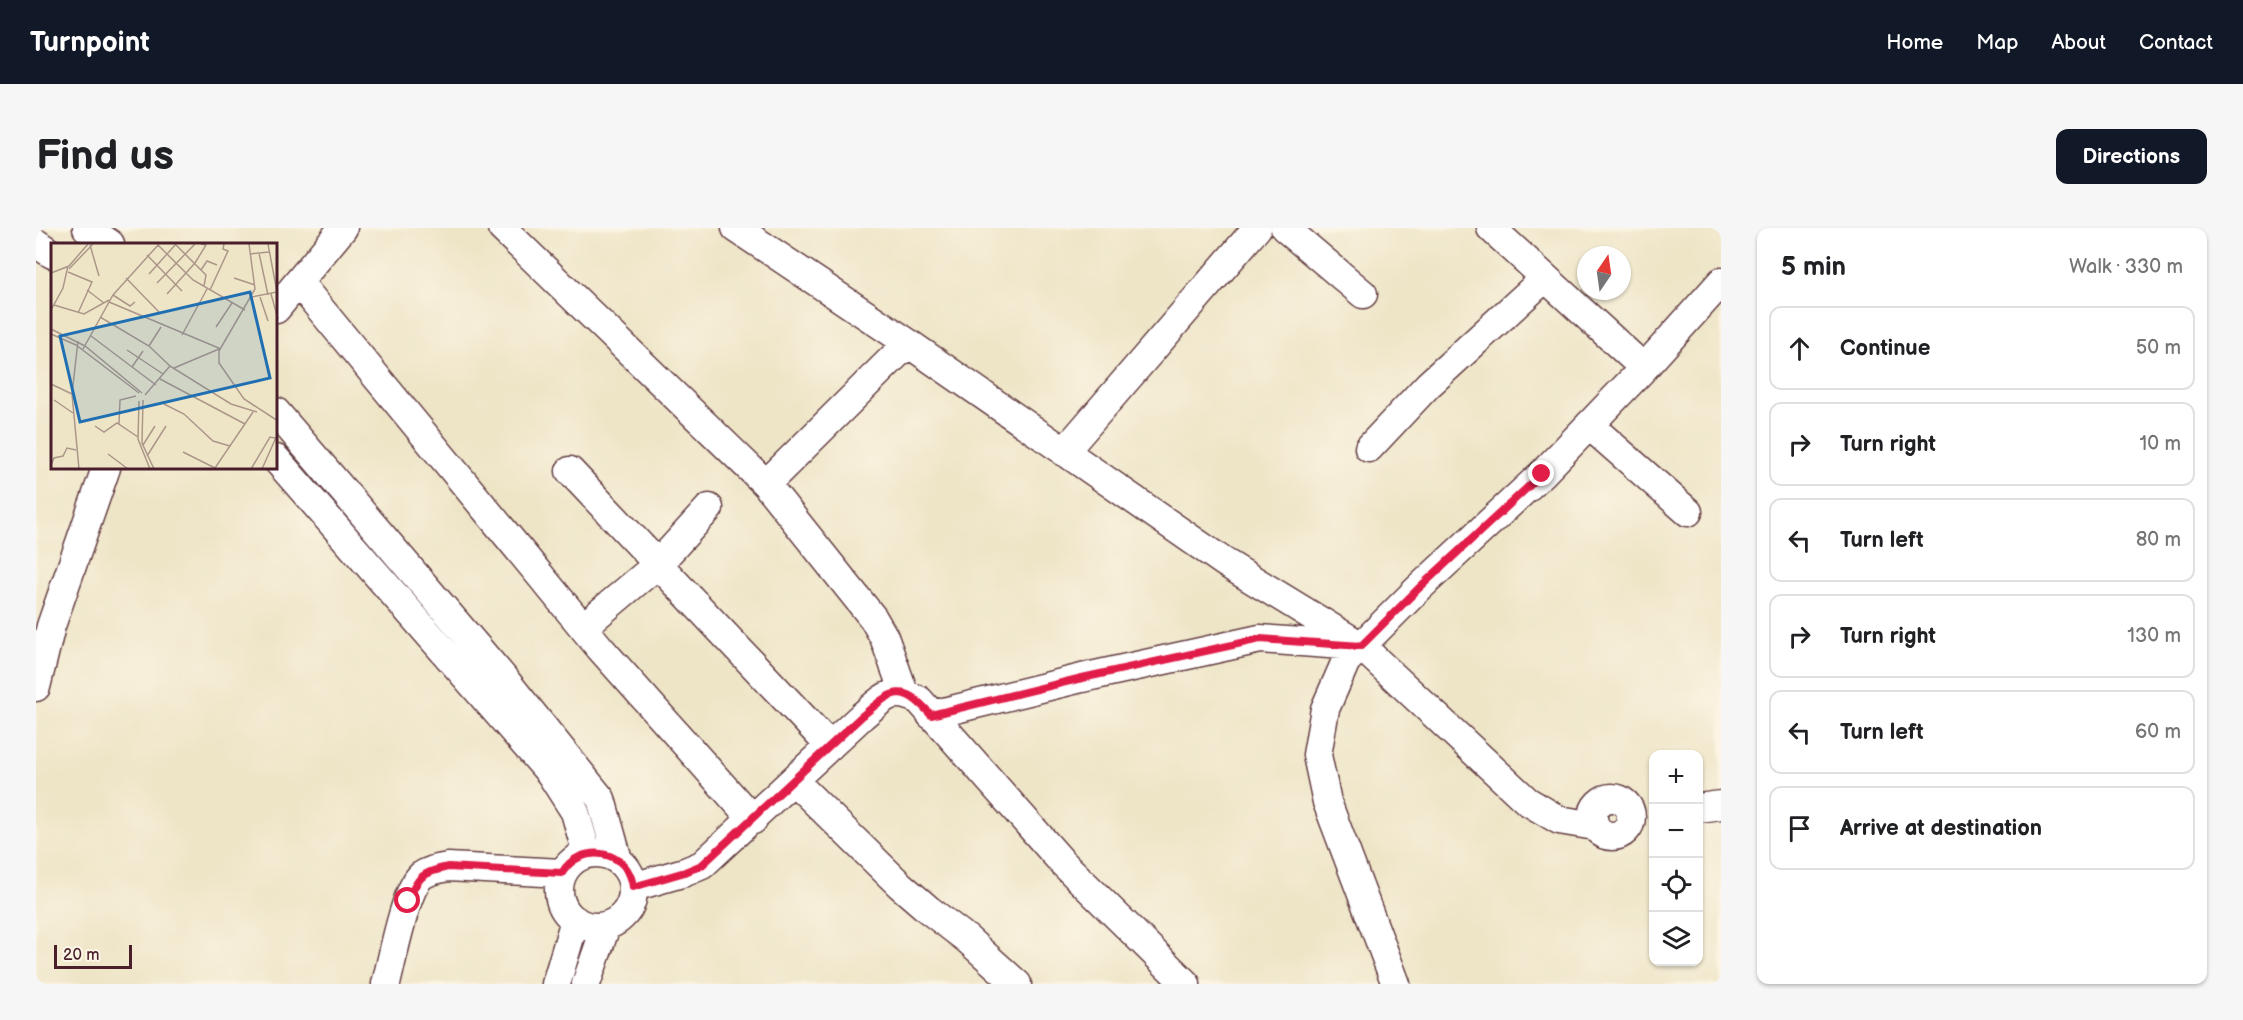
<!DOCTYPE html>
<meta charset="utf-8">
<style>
:root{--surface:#fff;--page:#f6f6f6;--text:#202124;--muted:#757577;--line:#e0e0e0;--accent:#111827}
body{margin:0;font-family:"Balsamiq Sans",sans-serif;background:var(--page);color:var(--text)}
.controls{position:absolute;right:18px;bottom:18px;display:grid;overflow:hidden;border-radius:12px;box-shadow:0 2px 4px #0004}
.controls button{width:54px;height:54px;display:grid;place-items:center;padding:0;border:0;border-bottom:2px solid var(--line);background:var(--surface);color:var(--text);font:30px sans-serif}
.compass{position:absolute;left:1541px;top:18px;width:54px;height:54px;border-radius:50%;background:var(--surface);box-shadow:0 2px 4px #0004;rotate:13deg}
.scale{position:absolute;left:18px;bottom:15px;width:78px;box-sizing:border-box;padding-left:6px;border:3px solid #4a1f2b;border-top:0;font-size:16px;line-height:21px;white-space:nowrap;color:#4a1f2b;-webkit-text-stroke:4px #fcf5e5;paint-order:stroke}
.stop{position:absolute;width:18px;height:18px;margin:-14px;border:4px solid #e11d48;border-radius:50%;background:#fff}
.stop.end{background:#e11d48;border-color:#fff;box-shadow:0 2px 6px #0008}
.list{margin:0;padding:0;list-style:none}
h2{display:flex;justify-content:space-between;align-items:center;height:78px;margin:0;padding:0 24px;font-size:26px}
h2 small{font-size:20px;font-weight:400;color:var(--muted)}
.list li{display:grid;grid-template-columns:39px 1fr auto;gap:18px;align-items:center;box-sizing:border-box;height:84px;margin:0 12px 12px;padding:0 12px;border:2px solid var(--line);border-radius:12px}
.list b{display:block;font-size:22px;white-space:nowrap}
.list em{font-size:20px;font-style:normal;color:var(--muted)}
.icon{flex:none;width:33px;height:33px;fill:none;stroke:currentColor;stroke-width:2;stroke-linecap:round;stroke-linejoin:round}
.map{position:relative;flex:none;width:1685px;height:756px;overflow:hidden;border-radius:12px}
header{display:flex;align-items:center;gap:36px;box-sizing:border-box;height:84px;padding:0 30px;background:var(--accent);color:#fff}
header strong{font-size:28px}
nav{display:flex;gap:33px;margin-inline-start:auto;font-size:21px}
.intro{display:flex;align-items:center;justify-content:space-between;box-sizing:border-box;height:144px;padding:0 36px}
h1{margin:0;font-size:42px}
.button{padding:15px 27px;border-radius:12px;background:var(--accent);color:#fff;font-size:21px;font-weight:700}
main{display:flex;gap:36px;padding:0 36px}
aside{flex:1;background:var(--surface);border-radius:12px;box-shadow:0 2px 4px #0004}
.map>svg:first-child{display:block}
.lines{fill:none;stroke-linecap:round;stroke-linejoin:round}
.minor-casing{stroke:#633d42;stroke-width:31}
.minor{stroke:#fff;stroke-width:28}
.route{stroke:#e11d48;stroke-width:8}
.inset-road{fill:none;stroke:#ac9689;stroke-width:1.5}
.view{fill:#1f6fb2;fill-opacity:0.15;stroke:#1f6fb2;stroke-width:3}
.inset-edge{fill:none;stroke:#4a1f2b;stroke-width:3}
</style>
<header>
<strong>Turnpoint</strong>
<nav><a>Home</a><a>Map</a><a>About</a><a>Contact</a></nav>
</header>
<div class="intro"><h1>Find us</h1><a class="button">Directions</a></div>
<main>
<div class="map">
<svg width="1685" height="756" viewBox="0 0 1685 756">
<rect width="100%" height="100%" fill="#fcf5e5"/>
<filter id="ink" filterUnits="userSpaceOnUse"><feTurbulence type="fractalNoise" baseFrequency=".0167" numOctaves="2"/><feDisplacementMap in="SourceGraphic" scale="12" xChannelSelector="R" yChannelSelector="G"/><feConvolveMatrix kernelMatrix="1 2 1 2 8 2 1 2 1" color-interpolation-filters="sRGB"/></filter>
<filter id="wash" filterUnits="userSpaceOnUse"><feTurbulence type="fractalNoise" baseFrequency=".008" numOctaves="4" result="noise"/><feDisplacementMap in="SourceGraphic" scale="24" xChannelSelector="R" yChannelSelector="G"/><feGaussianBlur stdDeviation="1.35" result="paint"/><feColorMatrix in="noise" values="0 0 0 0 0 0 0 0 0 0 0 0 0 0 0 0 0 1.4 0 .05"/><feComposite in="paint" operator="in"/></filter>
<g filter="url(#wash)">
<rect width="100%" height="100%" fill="#eee5c7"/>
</g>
<g filter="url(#ink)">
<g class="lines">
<g class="minor-casing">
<path id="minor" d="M 51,0 L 74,16
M 466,0 L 730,256 L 837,390 L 848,409 L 868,465
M 700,0 L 872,115 L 1188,334 L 1325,418 L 1491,573 L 1523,592 L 1559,598
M 1249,0 L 1327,66
M 1455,0 L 1608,140
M 0,15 L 16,26
M 263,55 L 564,420 L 717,592
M 240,81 L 307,0
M 240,184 L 470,453 L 565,571 L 582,632
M 1553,197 L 1652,284
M 1333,220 L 1392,157 L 1509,50
M 1028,224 L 1221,0
M 240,231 L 514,545 L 539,584 L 551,626
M 534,243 L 794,518
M 730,256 L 872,115
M 547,399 L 622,336 L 673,280
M 0,459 L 15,398 L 70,240
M 895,487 L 1046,450 L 1224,411 L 1320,418
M 758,553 L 864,657 L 893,682 L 931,711 L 981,756
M1557 589a19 19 0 1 1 38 0a19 19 0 1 1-38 0Z
M 1662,580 L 1685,577
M523 662a37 37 0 1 1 74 0a37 37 0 1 1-74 0Z
M 597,659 L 649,644 L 666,637 L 826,488 C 848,470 854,458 883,472 L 1026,634 L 1150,756
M 350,756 C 356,733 369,662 385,648 C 393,642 403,641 412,639 L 526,645
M 520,756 L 539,692
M 550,756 L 570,698
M 1360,756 L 1291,574 L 1281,527 L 1289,481 L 1310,433 L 1383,360 L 1506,246 L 1608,140 L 1685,54"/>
</g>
<use href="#minor" class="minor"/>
</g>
</g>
<g class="lines" filter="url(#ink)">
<path class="route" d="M 372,673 C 381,649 387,644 412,639 L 526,645 C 544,614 593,621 597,659 L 649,644 L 666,637 L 826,488 C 856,463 866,453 895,487 L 1046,450 L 1224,411 L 1325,418 L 1383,360 L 1506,246"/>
</g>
<g transform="translate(15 15)">
<rect width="226" height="226" fill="#eee5c7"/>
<path class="inset-road" d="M 124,1 L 155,32 L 153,43M 198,1 L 204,46 L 168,108 L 168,120 L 193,156 L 227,178M 39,2 L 48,33M 107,2 L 142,37 L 194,67M 208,10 L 217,52M 199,11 L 218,9M 96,12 L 131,48M 18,26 L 42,1M 150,27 L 156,18 L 166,22M 17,29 L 41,39 L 27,70M 0,30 L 18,23 L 37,1M 98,31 L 125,1M 75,35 L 108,69M 183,35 L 204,42M 106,40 L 144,1M 36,47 L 53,60M 159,47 L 177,8 L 172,6 L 173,1M 116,51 L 144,20 L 155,2 L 150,1M 220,51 L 227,76M 62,52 L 79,63 L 84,59M 201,54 L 226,49 L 217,1M 209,54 L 217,78M 58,59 L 170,106M 3,62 L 33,71 L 58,57M 0,67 L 12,45 L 17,23M 49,74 L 98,103 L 119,123M 165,84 L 181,60M 0,86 L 34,103 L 91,150M 0,91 L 25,102 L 88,150M 131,92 L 156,46M 40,93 L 105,142M 27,98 L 21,151 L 28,226M 98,103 L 110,84M 32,106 L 62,52 L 108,1M 76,107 L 112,131M 81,124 L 92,108M 123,125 L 168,106M 109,136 L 194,181M 0,141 L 21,151M 94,152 L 119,123 L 180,161 L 206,169M 3,157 L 22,170M 92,157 L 91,200 L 103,226M 88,158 L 87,196 L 99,226M 113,161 L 133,171 L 162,198 L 179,203M 68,181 L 69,157 L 85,153M 44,183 L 53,189 L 66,180 L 87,194M 92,202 L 104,183M 132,209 L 164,225 L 202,169M 57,211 L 77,226M 96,213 L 115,183M 0,222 L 3,215 L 12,213 L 16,205 L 25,207M 200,226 L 219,194 L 224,195M 211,226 L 227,190"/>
<path class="view" d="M 199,49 L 219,135 L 29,179 L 9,93 Z"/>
<rect width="226" height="226" class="inset-edge"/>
</g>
</svg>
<div class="controls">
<button>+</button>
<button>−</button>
<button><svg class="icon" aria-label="locate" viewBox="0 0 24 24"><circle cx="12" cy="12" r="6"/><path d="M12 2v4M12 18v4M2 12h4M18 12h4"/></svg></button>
<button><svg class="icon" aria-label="layers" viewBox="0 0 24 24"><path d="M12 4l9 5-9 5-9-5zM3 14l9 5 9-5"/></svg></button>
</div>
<svg class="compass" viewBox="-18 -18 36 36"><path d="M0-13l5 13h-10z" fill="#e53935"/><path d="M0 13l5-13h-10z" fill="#757577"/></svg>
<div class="scale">20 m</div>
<div class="stop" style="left:372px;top:673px"></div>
<div class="stop end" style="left:1506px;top:246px"></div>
</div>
<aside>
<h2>5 min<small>Walk · 330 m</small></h2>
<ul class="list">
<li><svg class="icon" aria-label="ahead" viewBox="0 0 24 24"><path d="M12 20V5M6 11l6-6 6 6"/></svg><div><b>Continue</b></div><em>50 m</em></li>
<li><svg class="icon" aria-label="right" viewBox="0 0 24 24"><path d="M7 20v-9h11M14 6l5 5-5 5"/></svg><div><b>Turn right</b></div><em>10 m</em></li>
<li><svg class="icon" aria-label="left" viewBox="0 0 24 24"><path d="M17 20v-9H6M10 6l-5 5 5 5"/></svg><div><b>Turn left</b></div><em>80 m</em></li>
<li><svg class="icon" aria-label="right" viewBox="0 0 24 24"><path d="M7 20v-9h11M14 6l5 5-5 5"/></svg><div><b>Turn right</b></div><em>130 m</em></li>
<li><svg class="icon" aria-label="left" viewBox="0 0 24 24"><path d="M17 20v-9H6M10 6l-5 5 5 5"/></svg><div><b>Turn left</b></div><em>60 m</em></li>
<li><svg class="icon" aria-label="arrive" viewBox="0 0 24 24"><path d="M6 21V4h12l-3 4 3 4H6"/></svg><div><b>Arrive at destination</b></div></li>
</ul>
</aside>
</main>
